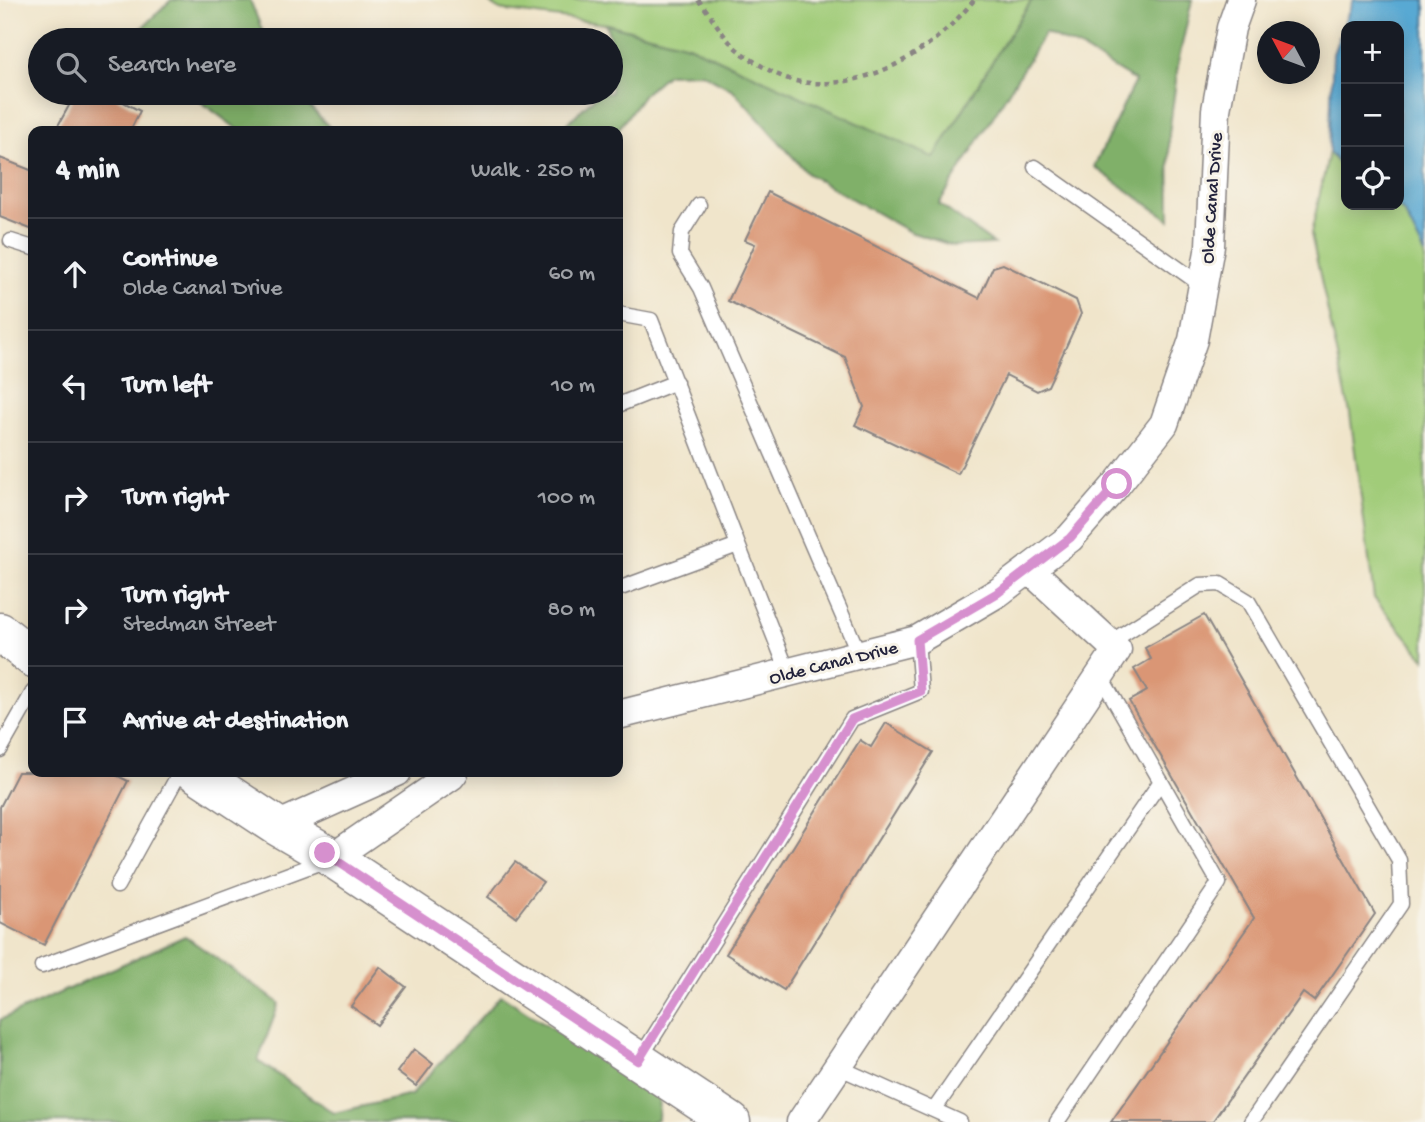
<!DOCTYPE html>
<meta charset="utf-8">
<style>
:root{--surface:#171b24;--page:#242831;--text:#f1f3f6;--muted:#9ea1a6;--line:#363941}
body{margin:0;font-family:"Gochi Hand",sans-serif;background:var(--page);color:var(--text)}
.controls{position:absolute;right:21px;top:21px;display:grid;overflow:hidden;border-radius:14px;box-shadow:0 4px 18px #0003}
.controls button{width:63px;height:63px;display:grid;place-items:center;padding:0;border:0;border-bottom:2px solid var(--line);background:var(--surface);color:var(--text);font:35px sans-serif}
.compass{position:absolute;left:1257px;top:21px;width:63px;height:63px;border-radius:50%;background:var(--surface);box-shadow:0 4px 18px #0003;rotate:311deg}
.stop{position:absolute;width:21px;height:21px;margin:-16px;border:5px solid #d690ce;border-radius:50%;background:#fff}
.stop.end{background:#d690ce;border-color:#fff;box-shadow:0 2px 7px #0008}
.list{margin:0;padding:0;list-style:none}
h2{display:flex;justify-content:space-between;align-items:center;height:91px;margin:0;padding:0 28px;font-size:30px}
h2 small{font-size:23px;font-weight:400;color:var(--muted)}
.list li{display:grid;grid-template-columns:46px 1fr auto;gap:21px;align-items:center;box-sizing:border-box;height:112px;padding:0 28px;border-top:2px solid var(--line)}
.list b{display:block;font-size:26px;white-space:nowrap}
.list p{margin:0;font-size:23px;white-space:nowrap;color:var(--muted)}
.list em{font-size:23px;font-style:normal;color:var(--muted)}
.icon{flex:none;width:38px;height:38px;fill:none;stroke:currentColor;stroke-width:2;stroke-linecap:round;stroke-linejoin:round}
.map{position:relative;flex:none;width:1425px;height:1122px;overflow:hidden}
.search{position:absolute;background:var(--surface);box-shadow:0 4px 18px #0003;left:28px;top:28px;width:595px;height:77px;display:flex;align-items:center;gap:18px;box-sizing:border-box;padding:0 24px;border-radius:38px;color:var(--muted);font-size:26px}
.panel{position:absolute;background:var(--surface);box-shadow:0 4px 18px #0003;left:28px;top:126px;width:595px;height:651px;border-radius:14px}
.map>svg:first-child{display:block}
.green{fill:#a1cc79;stroke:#62775a;stroke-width:2}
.forest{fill:#80b069;stroke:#516952;stroke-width:2}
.water{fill:#59a9d3;stroke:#3e6687;stroke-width:2}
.building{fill:#da9674}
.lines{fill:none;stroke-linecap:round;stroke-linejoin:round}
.lane-casing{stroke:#898483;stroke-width:17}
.street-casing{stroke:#898483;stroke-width:31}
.secondary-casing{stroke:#898483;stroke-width:41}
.path{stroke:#898483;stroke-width:4.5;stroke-dasharray:5 5;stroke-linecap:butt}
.lane{stroke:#fff;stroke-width:14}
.street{stroke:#fff;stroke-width:28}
.secondary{stroke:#fff;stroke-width:38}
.route{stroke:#d690ce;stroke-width:9}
.labels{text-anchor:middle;stroke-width:6;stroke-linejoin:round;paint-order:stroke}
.street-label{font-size:19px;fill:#22223b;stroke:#f7f3e8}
</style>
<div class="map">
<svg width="1425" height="1122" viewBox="0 0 1425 1122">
<rect width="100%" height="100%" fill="#f7f3e8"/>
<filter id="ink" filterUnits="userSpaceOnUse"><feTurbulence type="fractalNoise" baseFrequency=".0143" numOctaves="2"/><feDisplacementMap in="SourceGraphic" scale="14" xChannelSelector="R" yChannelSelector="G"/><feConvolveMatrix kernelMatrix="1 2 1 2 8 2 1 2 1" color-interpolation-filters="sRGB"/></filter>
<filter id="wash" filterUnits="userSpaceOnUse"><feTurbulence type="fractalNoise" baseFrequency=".00686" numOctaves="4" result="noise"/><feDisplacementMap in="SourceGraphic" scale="28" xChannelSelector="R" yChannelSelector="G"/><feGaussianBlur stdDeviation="1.57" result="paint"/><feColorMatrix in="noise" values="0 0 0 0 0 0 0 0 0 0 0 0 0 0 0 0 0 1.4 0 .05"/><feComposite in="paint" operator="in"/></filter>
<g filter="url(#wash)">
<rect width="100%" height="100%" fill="#f0e5cb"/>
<path class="green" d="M 485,0 L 1032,0 L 1000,49 L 934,158 L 688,45 L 606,24 L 500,10 Z
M 1329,152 L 1342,169 L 1346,170 L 1346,205 L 1397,205 L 1405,214 L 1425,254 L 1425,659 L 1374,598 L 1350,413 L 1311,234 Z"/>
<path class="forest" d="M 171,0 L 250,0 L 266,40 L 129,40 Z
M 1032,0 L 1192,0 L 1179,58 L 1169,134 L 1170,220 L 1094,167 L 1135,81 L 1084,50 L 1045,33 L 939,204 L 994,244 L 954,246 L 910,232 L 808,174 L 733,90 L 702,73 L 667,74 L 644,94 L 617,131 L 559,131 L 599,93 L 611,93 L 611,72 L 614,54 L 606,24 L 688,45 L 934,158 L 1000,49 Z
M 189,93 L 297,93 L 333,131 L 240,131 Z
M 185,936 L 279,1003 L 258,1061 L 334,1113 L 411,1095 L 501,995 L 659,1098 L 658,1119 L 649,1122 L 0,1122 L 0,1020 Z"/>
<path class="water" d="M 1353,0 L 1425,0 L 1425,254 L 1405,214 L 1397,205 L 1399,205 L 1399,26 L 1346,26 L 1346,170 L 1343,169 L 1329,152 L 1333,54 Z"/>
<g id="blocks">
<path class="building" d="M 76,93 L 107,93 L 140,111 L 130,131 L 55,131 Z
M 0,158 L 33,171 L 33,230 L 0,217 Z
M 768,192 L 979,298 L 993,267 L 1003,264 L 1076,300 L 1081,314 L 1048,386 L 1037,391 L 1006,375 L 958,474 L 855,425 L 864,407 L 845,357 L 728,301 L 755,244 L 745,240 Z
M 1204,615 L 1375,914 L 1314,1001 L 1303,993 L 1212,1122 L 1111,1122 L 1254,918 L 1129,701 L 1147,691 L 1134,669 L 1151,659 L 1145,648 Z
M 886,723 L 933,752 L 784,990 L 726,954 L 860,740 L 871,747 Z
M 18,772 L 110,772 L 128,781 L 44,945 L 0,923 L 0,807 Z
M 515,862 L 543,882 L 516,917 L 488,897 Z
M 380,967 L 406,987 L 377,1025 L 351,1006 Z
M 414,1049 L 433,1064 L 416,1086 L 397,1072 Z"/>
</g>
</g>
<g filter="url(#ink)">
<use href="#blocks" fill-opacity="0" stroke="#898483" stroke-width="2"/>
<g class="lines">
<g class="lane-casing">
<path id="lane" d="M 1035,167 L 1203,286
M 699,205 L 682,232 L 680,254 L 701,288 L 859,654
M 11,241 L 33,248
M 618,314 L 651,320 L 738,545 L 618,589
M 618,405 L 676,382
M 738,545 L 788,672
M 1109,643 L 1200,585 L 1220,584 L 1248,601 L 1399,860 L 1401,904 L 1251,1122
M 0,750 L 33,692
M 117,886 L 180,772
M 42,966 L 324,861
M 639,1060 L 852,719 L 921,691 L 917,640
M 838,1067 L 960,1122
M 934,1110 L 1161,781
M 1057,1122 L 1219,883 L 1100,675"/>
</g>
<g class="street-casing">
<path id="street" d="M 618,715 L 917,640 L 999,592 L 1070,538 L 1117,484 L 1164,424 L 1193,340 L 1210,246 L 1216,110 L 1231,28 L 1241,0
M 277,826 L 397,772
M 332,858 L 451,776 L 454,772
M 801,1122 L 1117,650 L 1029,569"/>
</g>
<g class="secondary-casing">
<path id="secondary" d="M 0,632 L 33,658
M 195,772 L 277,826 L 332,858 L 731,1122"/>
</g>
<path class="path" d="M 698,0 C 714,17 723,40 743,54 C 760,65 780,79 801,82 C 869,91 933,51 974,0"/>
<use href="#lane" class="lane"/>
<use href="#street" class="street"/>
<use href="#secondary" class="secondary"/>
</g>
</g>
<g class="lines" filter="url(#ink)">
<path class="route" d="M 325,853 L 638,1061 L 852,719 L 921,691 L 917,640 L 999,592 L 1070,538 L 1117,484"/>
</g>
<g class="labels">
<g class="street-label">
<text transform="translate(1210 198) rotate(-86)" y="7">Olde Canal Drive</text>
<text transform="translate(833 661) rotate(-14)" y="7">Olde Canal Drive</text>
</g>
</g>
</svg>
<div class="controls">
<button>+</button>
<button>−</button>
<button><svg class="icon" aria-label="locate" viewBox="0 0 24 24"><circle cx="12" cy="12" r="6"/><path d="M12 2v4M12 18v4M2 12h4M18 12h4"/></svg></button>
</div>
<svg class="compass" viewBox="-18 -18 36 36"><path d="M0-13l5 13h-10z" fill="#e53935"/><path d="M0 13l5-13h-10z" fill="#9ea1a6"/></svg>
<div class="stop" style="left:1117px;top:484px"></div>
<div class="stop end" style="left:325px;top:853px"></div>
<div class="search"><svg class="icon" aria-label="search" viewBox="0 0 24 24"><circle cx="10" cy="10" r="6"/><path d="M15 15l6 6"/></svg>Search here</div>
<section class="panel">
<h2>4 min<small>Walk · 250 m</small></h2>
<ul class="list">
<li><svg class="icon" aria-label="ahead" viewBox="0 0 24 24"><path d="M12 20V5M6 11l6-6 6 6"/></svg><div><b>Continue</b><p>Olde Canal Drive</p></div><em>60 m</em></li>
<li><svg class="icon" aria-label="left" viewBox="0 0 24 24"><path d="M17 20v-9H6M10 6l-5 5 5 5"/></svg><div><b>Turn left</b></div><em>10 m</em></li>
<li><svg class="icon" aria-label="right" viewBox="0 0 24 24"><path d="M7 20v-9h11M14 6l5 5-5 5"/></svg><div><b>Turn right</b></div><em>100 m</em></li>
<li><svg class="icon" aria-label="right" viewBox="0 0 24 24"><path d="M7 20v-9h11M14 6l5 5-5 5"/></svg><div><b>Turn right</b><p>Stedman Street</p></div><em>80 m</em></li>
<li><svg class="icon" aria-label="arrive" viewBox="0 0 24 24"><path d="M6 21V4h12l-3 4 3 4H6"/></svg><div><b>Arrive at destination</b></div></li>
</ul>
</section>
</div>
